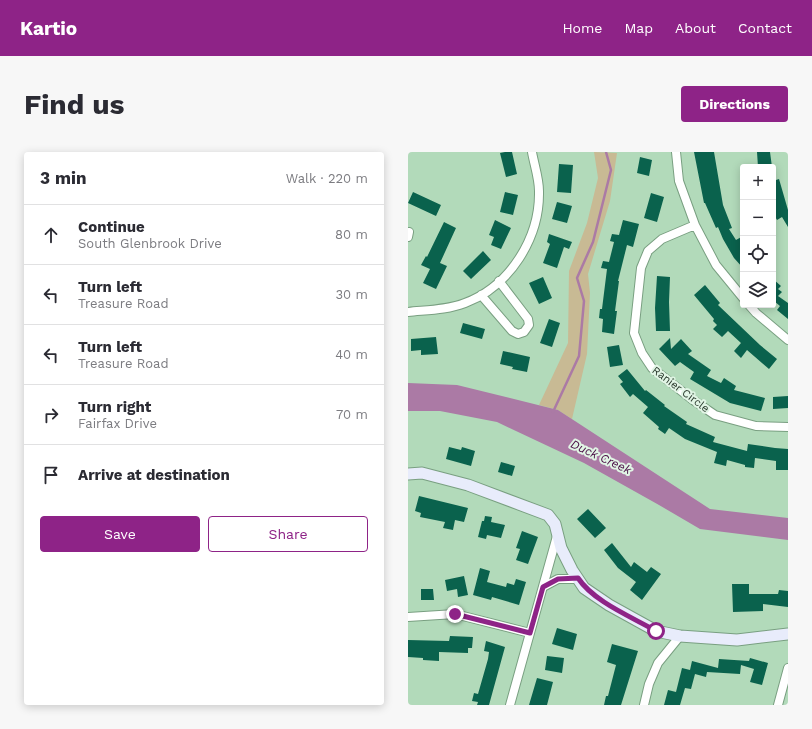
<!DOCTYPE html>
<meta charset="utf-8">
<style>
:root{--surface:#fff;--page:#f7f7f7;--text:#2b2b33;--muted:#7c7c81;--line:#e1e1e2;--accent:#8e2387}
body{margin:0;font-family:"Work Sans",sans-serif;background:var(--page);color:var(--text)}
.controls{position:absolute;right:12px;top:12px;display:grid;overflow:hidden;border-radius:4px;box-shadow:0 2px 10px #0003}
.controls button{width:36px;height:36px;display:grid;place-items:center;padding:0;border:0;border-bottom:1px solid var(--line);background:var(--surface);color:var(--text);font:20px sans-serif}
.stop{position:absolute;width:12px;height:12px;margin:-9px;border:3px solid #8e2387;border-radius:50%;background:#fff}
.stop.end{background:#8e2387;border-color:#fff;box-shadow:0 1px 4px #0008}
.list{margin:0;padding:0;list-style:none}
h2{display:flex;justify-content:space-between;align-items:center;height:52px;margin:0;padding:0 16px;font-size:17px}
h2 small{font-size:13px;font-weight:400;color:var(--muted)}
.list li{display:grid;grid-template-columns:26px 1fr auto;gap:12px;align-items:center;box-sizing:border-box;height:60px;padding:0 16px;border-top:1px solid var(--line)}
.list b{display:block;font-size:15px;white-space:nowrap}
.list p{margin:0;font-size:13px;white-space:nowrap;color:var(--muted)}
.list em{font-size:13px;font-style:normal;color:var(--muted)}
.actions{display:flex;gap:8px;padding:12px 16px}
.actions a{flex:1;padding:9px 0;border:1px solid var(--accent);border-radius:4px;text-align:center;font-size:14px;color:var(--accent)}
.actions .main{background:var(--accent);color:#fff}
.icon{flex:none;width:22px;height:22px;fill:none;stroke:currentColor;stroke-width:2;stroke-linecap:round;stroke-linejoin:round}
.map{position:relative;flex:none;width:380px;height:553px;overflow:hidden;border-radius:4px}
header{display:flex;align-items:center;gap:24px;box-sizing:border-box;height:56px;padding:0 20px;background:var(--accent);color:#fff}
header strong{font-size:19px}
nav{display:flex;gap:22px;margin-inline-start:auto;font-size:14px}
.intro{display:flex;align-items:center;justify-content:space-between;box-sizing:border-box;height:96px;padding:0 24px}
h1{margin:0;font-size:28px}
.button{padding:10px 18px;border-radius:4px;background:var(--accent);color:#fff;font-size:14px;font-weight:700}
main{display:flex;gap:24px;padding:0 24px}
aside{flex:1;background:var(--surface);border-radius:4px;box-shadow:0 2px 10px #0003}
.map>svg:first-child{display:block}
.green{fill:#c8ba94}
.water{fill:#ab7aa5}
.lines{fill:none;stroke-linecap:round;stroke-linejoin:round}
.stream{stroke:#ab7aa5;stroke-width:2.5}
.building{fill:#0a624d}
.street-casing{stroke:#799f81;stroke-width:10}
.secondary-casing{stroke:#799f81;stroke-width:13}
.street{stroke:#fff;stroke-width:8}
.secondary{stroke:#e8ecfb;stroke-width:11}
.route{stroke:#8e2387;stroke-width:5}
.labels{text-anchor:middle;stroke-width:4;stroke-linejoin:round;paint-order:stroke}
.street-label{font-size:11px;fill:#27362a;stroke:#e1f5e5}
.water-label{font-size:12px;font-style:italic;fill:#490c45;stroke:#e1f5e5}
</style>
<header>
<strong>Kartio</strong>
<nav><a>Home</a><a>Map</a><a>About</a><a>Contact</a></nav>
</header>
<div class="intro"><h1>Find us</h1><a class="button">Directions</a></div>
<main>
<aside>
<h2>3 min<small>Walk · 220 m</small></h2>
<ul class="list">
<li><svg class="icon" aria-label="ahead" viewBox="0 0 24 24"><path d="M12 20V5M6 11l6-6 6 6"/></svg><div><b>Continue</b><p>South Glenbrook Drive</p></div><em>80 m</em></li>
<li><svg class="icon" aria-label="left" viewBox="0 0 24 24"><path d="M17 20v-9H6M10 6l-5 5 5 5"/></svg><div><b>Turn left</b><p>Treasure Road</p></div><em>30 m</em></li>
<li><svg class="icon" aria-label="left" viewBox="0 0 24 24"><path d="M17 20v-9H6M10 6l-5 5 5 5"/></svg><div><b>Turn left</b><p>Treasure Road</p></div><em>40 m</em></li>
<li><svg class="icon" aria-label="right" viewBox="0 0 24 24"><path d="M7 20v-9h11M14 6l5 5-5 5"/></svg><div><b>Turn right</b><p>Fairfax Drive</p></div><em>70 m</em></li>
<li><svg class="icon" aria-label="arrive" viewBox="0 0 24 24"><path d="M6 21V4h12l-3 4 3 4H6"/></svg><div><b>Arrive at destination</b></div></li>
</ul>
<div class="actions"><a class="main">Save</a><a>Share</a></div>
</aside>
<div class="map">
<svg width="380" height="553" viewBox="0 0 380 553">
<rect width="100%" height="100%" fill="#b2daba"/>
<path class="green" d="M 186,0 L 209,1 L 202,49 L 180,122 L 182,141 L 179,202 L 164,267 L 150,258 L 131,253 L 160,191 L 161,119 L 179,71 L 190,26 Z"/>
<path class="water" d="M 0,231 L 49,233 L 150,258 L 302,357 L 380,366 L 380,388 L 292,377 L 251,353 L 176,311 L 89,270 L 32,259 L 0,259 Z"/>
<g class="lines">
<path class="stream" d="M 145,260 L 171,204 L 176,149 L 169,126 L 185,90 L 203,18 L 198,0"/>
</g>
<path class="building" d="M 97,0 L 104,0 L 109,22 L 98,25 L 92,1 Z
M 286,0 L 306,0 L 315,53 L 324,76 L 321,77 L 328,88 L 335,84 L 335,116 L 326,106 L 315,87 L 310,75 L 308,76 L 297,51 L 296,51 Z
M 349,0 L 362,0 L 364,15 L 350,15 Z
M 232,5 L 244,8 L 241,24 L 229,21 Z
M 151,12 L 165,13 L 163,41 L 149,40 Z
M 371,27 L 380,58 L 380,75 L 374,65 L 369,68 L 365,61 L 365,29 Z
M 5,40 L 33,53 L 28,64 L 0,51 Z
M 97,40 L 110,43 L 105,63 L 92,60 Z
M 243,41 L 256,45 L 249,70 L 236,66 Z
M 149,50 L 164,54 L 159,71 L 144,67 Z
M 87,68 L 103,76 L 93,97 L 83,93 L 86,85 L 81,83 Z
M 215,68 L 231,72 L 225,95 L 219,93 L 210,129 L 211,129 L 207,159 L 209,159 L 206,182 L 194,180 L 195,167 L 191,166 L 192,157 L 194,157 L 199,117 L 193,116 L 195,109 L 201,110 L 206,90 L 202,89 L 204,82 L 211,83 Z
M 36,70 L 48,76 L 32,111 L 39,114 L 28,137 L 15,131 L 22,117 L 13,113 L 18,104 L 19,105 Z
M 141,82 L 164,90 L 161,97 L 156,95 L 149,116 L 135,111 L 142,92 L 139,90 Z
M 75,99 L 83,108 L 63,127 L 55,119 Z
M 249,124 L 262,125 L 261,150 L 262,179 L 248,179 L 247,156 Z
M 135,125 L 144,146 L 131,152 L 121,131 Z
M 365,127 L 373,134 L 370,137 L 374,140 L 370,144 L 380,151 L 380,167 L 369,158 L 372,154 L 366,149 L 365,150 Z
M 297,133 L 312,151 L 310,153 L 352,193 L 369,207 L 361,217 L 339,198 L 333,206 L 326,199 L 333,191 L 320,179 L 314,185 L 305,177 L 309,173 L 305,169 L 306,167 L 286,143 Z
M 141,167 L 152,171 L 144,195 L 132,191 Z
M 55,171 L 77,177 L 74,187 L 52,181 Z
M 28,185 L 30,202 L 13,203 L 13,198 L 3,199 L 3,187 Z
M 262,186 L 263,197 L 273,187 L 284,199 L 280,202 L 303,218 L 299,224 L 313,231 L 316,226 L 328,234 L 326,238 L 357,246 L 353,259 L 322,251 L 282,227 L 286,220 L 272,210 L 267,214 L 251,197 Z
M 211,193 L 215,213 L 202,215 L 199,195 Z
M 95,199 L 122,205 L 119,220 L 104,217 L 105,215 L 92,212 Z
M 219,217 L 237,239 L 238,238 L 257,253 L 256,254 L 279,270 L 278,272 L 307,285 L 305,290 L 339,299 L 340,292 L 367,296 L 380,297 L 380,318 L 368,318 L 368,309 L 347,306 L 346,316 L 337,315 L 337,313 L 319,308 L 318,314 L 306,311 L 309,300 L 277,287 L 261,276 L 257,282 L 250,277 L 251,275 L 235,261 L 240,255 L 225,242 L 222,245 L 212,232 L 215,230 L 210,224 Z
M 380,244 L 380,256 L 365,257 L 365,245 Z
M 41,295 L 53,298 L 54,295 L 67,299 L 63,314 L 38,307 Z
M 93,310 L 107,314 L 104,324 L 90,320 Z
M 11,344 L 60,356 L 56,370 L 47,368 L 45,378 L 35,376 L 37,370 L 12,365 L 13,361 L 7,359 Z
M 180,357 L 198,376 L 187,386 L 169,367 Z
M 77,364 L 84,365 L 83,370 L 97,373 L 93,386 L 79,383 L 78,387 L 70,385 L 74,369 L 76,369 Z
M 114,379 L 130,385 L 120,412 L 108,408 L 112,397 L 108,396 Z
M 204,391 L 223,415 L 226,410 L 239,420 L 243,415 L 253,422 L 234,448 L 222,438 L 228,430 L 210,416 L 196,398 Z
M 72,416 L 82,419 L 79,430 L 98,435 L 99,431 L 106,433 L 108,427 L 118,430 L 111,453 L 84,445 L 83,448 L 65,443 Z
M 56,424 L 60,443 L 50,445 L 49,437 L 39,439 L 37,428 Z
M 324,432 L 341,432 L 341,442 L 370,442 L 371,438 L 380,439 L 380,455 L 355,452 L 355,459 L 325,460 Z
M 13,437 L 25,437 L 26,448 L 13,448 Z
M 149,476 L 169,482 L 165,498 L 144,492 Z
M 42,484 L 65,485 L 64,496 L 60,496 L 60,501 L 31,500 L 31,509 L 15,508 L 15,506 L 0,505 L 0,488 L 41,489 Z
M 78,489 L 97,495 L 81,553 L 69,553 L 70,550 L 64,549 L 66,541 L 70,542 L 80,507 L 81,500 L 76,499 Z
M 204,492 L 230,499 L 213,553 L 196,553 L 198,544 L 200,544 L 208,513 L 199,510 Z
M 139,504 L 156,506 L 154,521 L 137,518 Z
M 342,506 L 360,511 L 354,533 L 342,530 L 346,517 L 333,513 L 332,522 L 299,520 L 298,525 L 287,522 L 283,537 L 277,536 L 272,553 L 256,553 L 260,538 L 268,540 L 274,516 L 282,518 L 284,509 L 310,516 L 311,507 L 341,509 Z
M 129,526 L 145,530 L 139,553 L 121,553 Z"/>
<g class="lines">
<g class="street-casing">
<path id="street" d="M 268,0 L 271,29 L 287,73 L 308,113 L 335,146
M 287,73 L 254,87 L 240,99 L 233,116 L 226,181 L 234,201 L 244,216 L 285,248 L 307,263 L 348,274 L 380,275
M 0,85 L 1,80
M 73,143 L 104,179 L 110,182 L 116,180 L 121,173 L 120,167 L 91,129
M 341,153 L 348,161 L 380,188
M 0,160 C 19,158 39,158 57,151 C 102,134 132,86 131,39 C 131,26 126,12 124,0
M 135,435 L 150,427 L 170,427
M 0,465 L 47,462 L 122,481
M 102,553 L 149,384
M 236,553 L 241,532 L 250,511 L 272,484
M 370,553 L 380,516"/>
</g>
<g class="secondary-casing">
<path id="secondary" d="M 0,322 L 14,321 L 60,333 L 140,363 L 147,372 L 153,396 L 164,418 L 176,436 L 201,453 L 248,479 L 272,484 L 329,488 L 380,482"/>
</g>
<use href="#street" class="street"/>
<use href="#secondary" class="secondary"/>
</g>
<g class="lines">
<path class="route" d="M 47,462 L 122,481 L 135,435 L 150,427 L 170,426 C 186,450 224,465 248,479"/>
</g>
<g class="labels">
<g class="street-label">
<text transform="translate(273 237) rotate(37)" y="4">Ranier Circle</text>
</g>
<g class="water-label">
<text transform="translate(193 305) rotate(25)" y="4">Duck Creek</text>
</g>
</g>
</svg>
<div class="controls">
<button>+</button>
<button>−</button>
<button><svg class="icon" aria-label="locate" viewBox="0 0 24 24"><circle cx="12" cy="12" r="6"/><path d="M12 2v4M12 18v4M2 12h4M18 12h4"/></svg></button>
<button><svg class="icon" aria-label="layers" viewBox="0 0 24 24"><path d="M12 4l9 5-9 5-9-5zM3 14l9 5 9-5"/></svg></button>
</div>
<div class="stop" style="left:248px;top:479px"></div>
<div class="stop end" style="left:47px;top:462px"></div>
</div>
</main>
